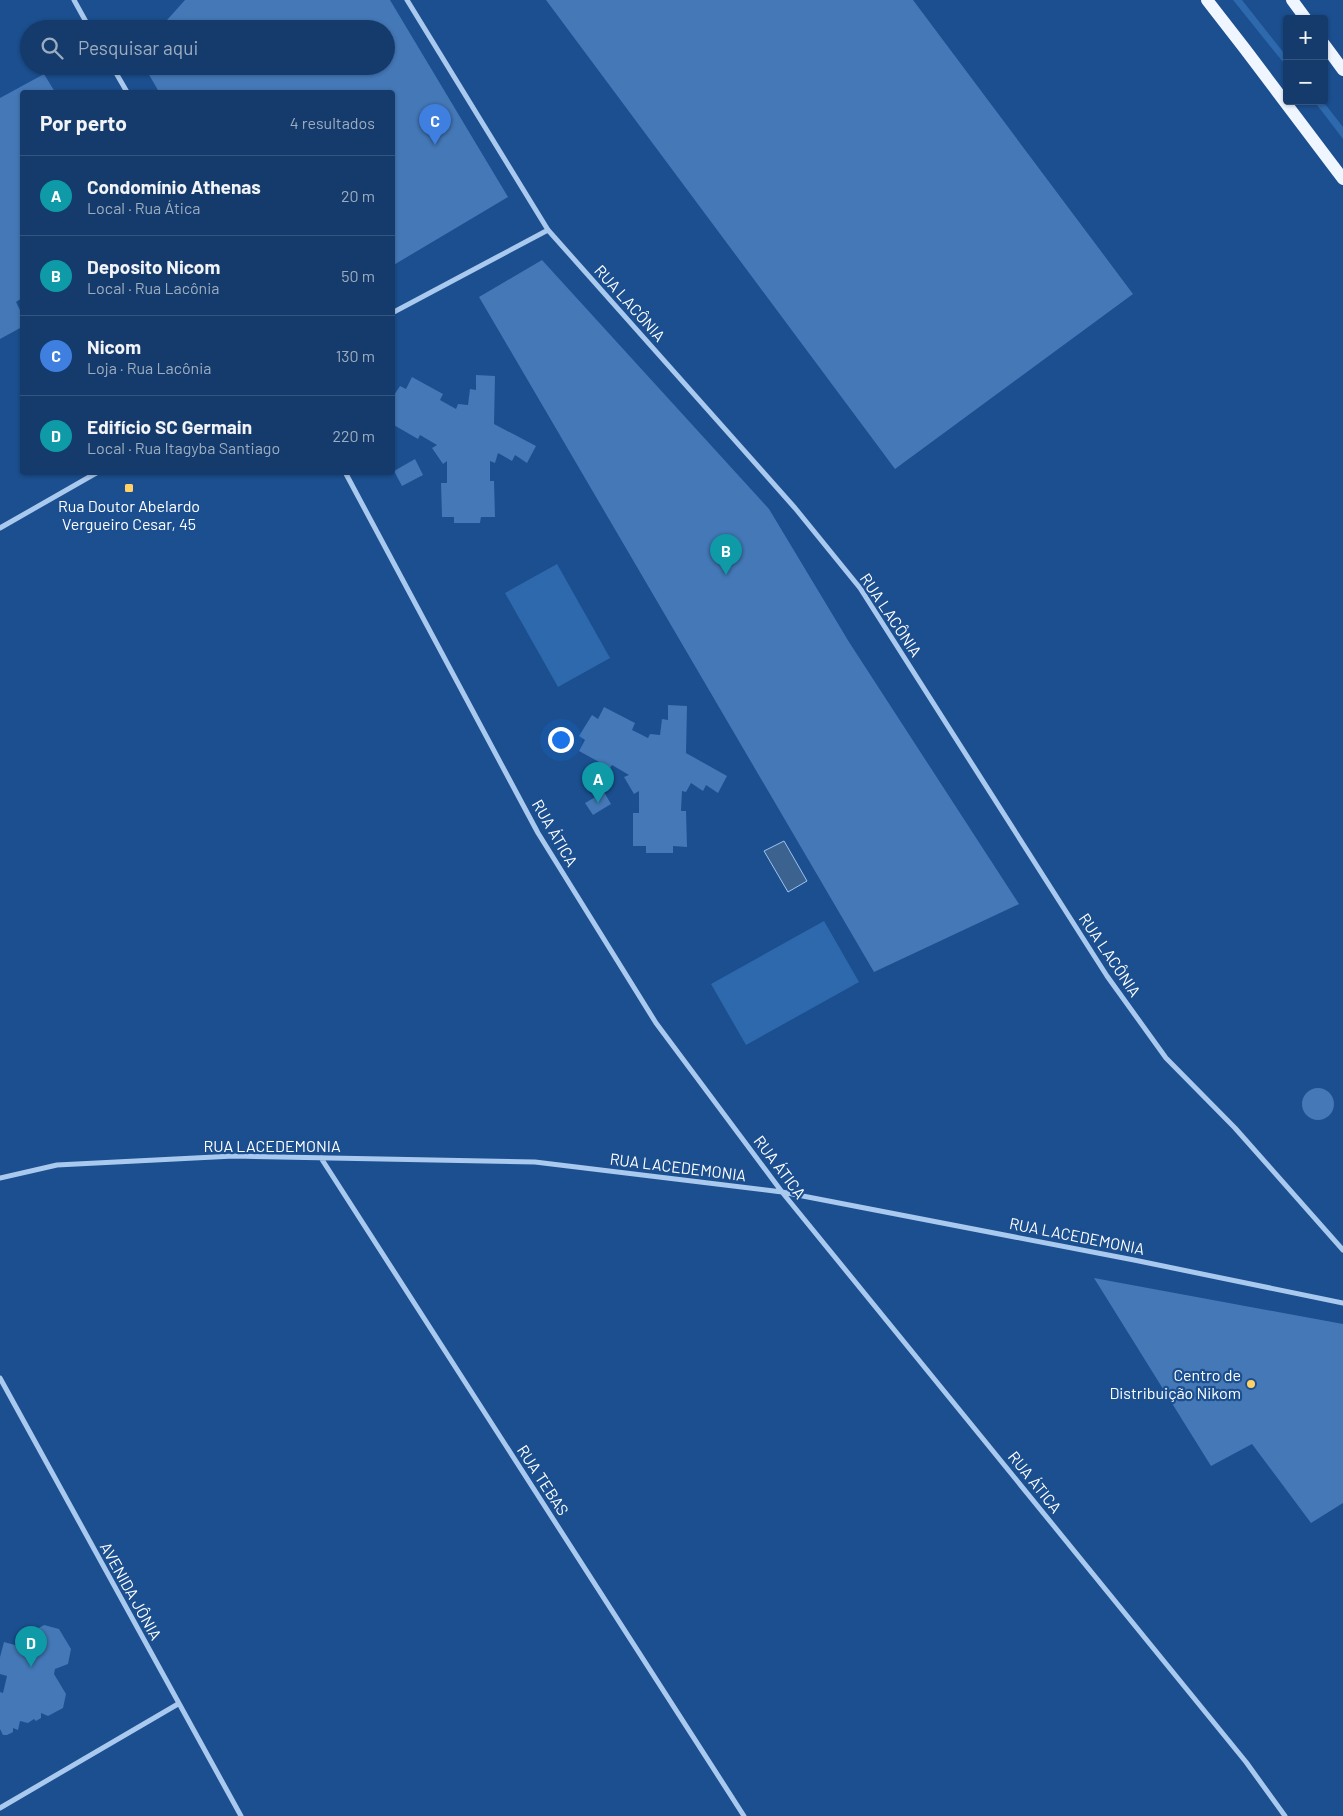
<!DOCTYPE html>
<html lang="pt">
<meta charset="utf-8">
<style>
:root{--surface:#143b6b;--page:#1d4271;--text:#f1f3f6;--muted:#9dadc1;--line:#33557e;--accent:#90b9f0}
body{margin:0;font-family:Barlow,sans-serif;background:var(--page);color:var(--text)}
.controls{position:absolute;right:15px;top:15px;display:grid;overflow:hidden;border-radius:5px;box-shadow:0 1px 4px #0004}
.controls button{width:45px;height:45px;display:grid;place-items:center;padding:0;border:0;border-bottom:1px solid var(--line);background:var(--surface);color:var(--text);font:25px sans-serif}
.you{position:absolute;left:560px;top:739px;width:18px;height:18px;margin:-12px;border:4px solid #fff;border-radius:50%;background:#1a73e8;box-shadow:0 0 0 8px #1a73e833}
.badge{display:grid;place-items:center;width:32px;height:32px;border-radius:50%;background:var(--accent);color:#fff;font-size:16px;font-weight:700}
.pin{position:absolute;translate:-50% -41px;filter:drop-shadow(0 1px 2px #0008)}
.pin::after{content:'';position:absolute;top:26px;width:18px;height:15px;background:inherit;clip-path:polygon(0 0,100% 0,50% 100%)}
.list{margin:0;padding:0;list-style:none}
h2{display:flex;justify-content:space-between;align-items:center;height:65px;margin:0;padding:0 20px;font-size:21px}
h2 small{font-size:16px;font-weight:400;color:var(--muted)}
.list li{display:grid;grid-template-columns:32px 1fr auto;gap:15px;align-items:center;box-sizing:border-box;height:80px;padding:0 20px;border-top:1px solid var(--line)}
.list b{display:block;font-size:19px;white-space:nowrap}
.list p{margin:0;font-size:16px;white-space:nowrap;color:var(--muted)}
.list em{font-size:16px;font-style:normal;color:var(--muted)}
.icon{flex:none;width:28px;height:28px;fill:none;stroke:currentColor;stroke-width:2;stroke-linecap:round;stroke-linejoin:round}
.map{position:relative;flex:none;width:1343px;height:1816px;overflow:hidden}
.search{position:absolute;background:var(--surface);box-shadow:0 1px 4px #0004;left:20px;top:20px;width:375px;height:55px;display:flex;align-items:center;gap:12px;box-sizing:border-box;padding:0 18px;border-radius:28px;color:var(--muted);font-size:19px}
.panel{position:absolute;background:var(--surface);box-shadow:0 1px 4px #0004;left:20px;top:90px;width:375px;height:385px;border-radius:5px}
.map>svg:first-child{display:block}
.green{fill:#2e69ad}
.water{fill:#3c6290;stroke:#9cc4f0}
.building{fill:#4478b7}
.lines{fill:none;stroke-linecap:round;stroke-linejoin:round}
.street{stroke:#a9c9ee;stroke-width:5}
.primary{stroke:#f0f6ff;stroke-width:12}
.poi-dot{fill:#ffd166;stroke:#1b4f8f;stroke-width:2}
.labels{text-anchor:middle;stroke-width:4.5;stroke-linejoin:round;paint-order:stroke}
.street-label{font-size:16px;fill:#fff;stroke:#1b4f8f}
.poi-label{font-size:16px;fill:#fff;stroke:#1b4f8f}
</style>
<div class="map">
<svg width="1343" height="1816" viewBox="0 0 1343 1816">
<rect width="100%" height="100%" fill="#1b4f8f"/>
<path class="green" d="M 1233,0 L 1242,0 L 1287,57 L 1287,67 Z
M 1314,101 L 1323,101 L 1325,104 L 1343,127 L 1343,139 Z
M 557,564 L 610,658 L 558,687 L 505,593 Z
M 824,921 L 859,982 L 746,1045 L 711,984 Z"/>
<path class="water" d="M 784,841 L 807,881 L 788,892 L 764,851 Z"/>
<path class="building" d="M 185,0 L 390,0 L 508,197 L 392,266 L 392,92 L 159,92 L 144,66 L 386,66 L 386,29 L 159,29 Z
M 546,0 L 913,0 L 1133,294 L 895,469 Z
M 44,74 L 55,92 L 22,92 L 22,298 L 16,302 L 22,314 L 22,327 L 0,339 L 0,98 Z
M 542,260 L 769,509 L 849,642 L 1019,904 L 874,972 L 479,297 Z
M 476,375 L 495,376 L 494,424 L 536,446 L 527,463 L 515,455 L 512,461 L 498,453 L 495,463 L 490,461 L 490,481 L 494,481 L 495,517 L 481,517 L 480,523 L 454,523 L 454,517 L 442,517 L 441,483 L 447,483 L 447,461 L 443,464 L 432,448 L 437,445 L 420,435 L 418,439 L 392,424 L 392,398 L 400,386 L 406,389 L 412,377 L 443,394 L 440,400 L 456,409 L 458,404 L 468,405 L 470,389 L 476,390 Z
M 415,459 L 423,475 L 402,486 L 394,471 Z
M 668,705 L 687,706 L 686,753 L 727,776 L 718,793 L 706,785 L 703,791 L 691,783 L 686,792 L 682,791 L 681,811 L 686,811 L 687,847 L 673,846 L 673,853 L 646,853 L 646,846 L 633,846 L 633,813 L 639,813 L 639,791 L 634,794 L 624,777 L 629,775 L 612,765 L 610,768 L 579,751 L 585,740 L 579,736 L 592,715 L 598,719 L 604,707 L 635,723 L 632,730 L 648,738 L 650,734 L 660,735 L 662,719 L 668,720 Z
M 604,792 L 611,804 L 593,815 L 585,803 Z
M1302 1104a16 16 0 1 1 32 0a16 16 0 1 1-32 0Z
M 1094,1278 L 1343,1324 L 1343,1503 L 1311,1523 L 1252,1444 L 1211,1466 Z
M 44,1625 L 59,1629 L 71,1649 L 68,1664 L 55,1669 L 54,1674 L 66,1694 L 63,1708 L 48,1716 L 41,1713 L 41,1718 L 36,1721 L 34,1719 L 28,1723 L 20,1721 L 18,1730 L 13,1728 L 13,1732 L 7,1735 L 3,1735 L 0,1729 L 0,1692 L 3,1693 L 7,1676 L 0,1674 L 0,1657 L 4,1642 L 22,1647 L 25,1636 Z"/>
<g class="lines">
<path class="street" d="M 74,0 L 90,29
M 407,0 L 548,230 L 795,508 L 860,588 L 1107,976 L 1166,1058 L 1235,1128 L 1343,1250
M 112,66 L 127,92
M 392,313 L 548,230
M 345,472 L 538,833 L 656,1023 L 782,1192 L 1246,1762 L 1285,1816
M 0,528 L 98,472
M 321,1158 L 744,1816
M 0,1178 L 57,1165 L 234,1156 L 535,1162 L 782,1192 L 1134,1260 L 1343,1303
M 0,1378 L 241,1816
M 0,1808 L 178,1704"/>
<path class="primary" d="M 1207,0 L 1245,49 L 1343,179
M 1292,0 L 1306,19
M 1324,44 L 1343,70"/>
</g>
<g class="poi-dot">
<rect x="124" y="483" width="10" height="10" rx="2.5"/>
<circle cx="1251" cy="1384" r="5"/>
</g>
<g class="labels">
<g class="street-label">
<text transform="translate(630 303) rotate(48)" y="6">RUA LACÔNIA</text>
<text transform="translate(891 615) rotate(56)" y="6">RUA LACÔNIA</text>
<text transform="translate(555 833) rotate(60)" y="6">RUA ÁTICA</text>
<text transform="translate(1110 955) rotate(56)" y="6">RUA LACÔNIA</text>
<text x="272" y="1152">RUA LACEDEMONIA</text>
<text transform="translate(678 1167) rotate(7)" y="6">RUA LACEDEMONIA</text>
<text transform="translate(780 1167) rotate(53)" y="6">RUA ÁTICA</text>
<text transform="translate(1077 1236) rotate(11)" y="6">RUA LACEDEMONIA</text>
<text transform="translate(543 1480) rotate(57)" y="6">RUA TEBAS</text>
<text transform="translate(1035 1482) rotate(51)" y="6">RUA ÁTICA</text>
<text transform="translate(131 1591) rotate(61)" y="6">AVENIDA JÔNIA</text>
</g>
<g class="poi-label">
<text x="129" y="512">Rua Doutor Abelardo<tspan x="129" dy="18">Vergueiro Cesar, 45</tspan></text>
<text x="1241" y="1381" text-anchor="end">Centro de<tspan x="1241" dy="18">Distribuição Nikom</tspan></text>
</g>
</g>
</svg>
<div class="controls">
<button>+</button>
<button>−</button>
</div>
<div class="you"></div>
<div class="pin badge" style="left:598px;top:803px;background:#0f9aa8">A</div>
<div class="pin badge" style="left:726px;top:575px;background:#0f9aa8">B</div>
<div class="pin badge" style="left:435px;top:145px;background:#3f7fe0">C</div>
<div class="pin badge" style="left:31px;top:1667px;background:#0f9aa8">D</div>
<div class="search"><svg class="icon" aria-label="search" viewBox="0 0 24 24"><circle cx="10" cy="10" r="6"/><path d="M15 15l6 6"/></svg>Pesquisar aqui</div>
<section class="panel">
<h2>Por perto<small>4 resultados</small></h2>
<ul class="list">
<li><span class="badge" style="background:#0f9aa8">A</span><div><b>Condomínio Athenas</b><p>Local · Rua Ática</p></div><em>20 m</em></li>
<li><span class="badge" style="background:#0f9aa8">B</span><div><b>Deposito Nicom</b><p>Local · Rua Lacônia</p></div><em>50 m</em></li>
<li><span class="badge" style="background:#3f7fe0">C</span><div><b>Nicom</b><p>Loja · Rua Lacônia</p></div><em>130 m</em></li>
<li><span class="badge" style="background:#0f9aa8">D</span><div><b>Edifício SC Germain</b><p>Local · Rua Itagyba Santiago</p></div><em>220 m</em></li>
</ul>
</section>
</div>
